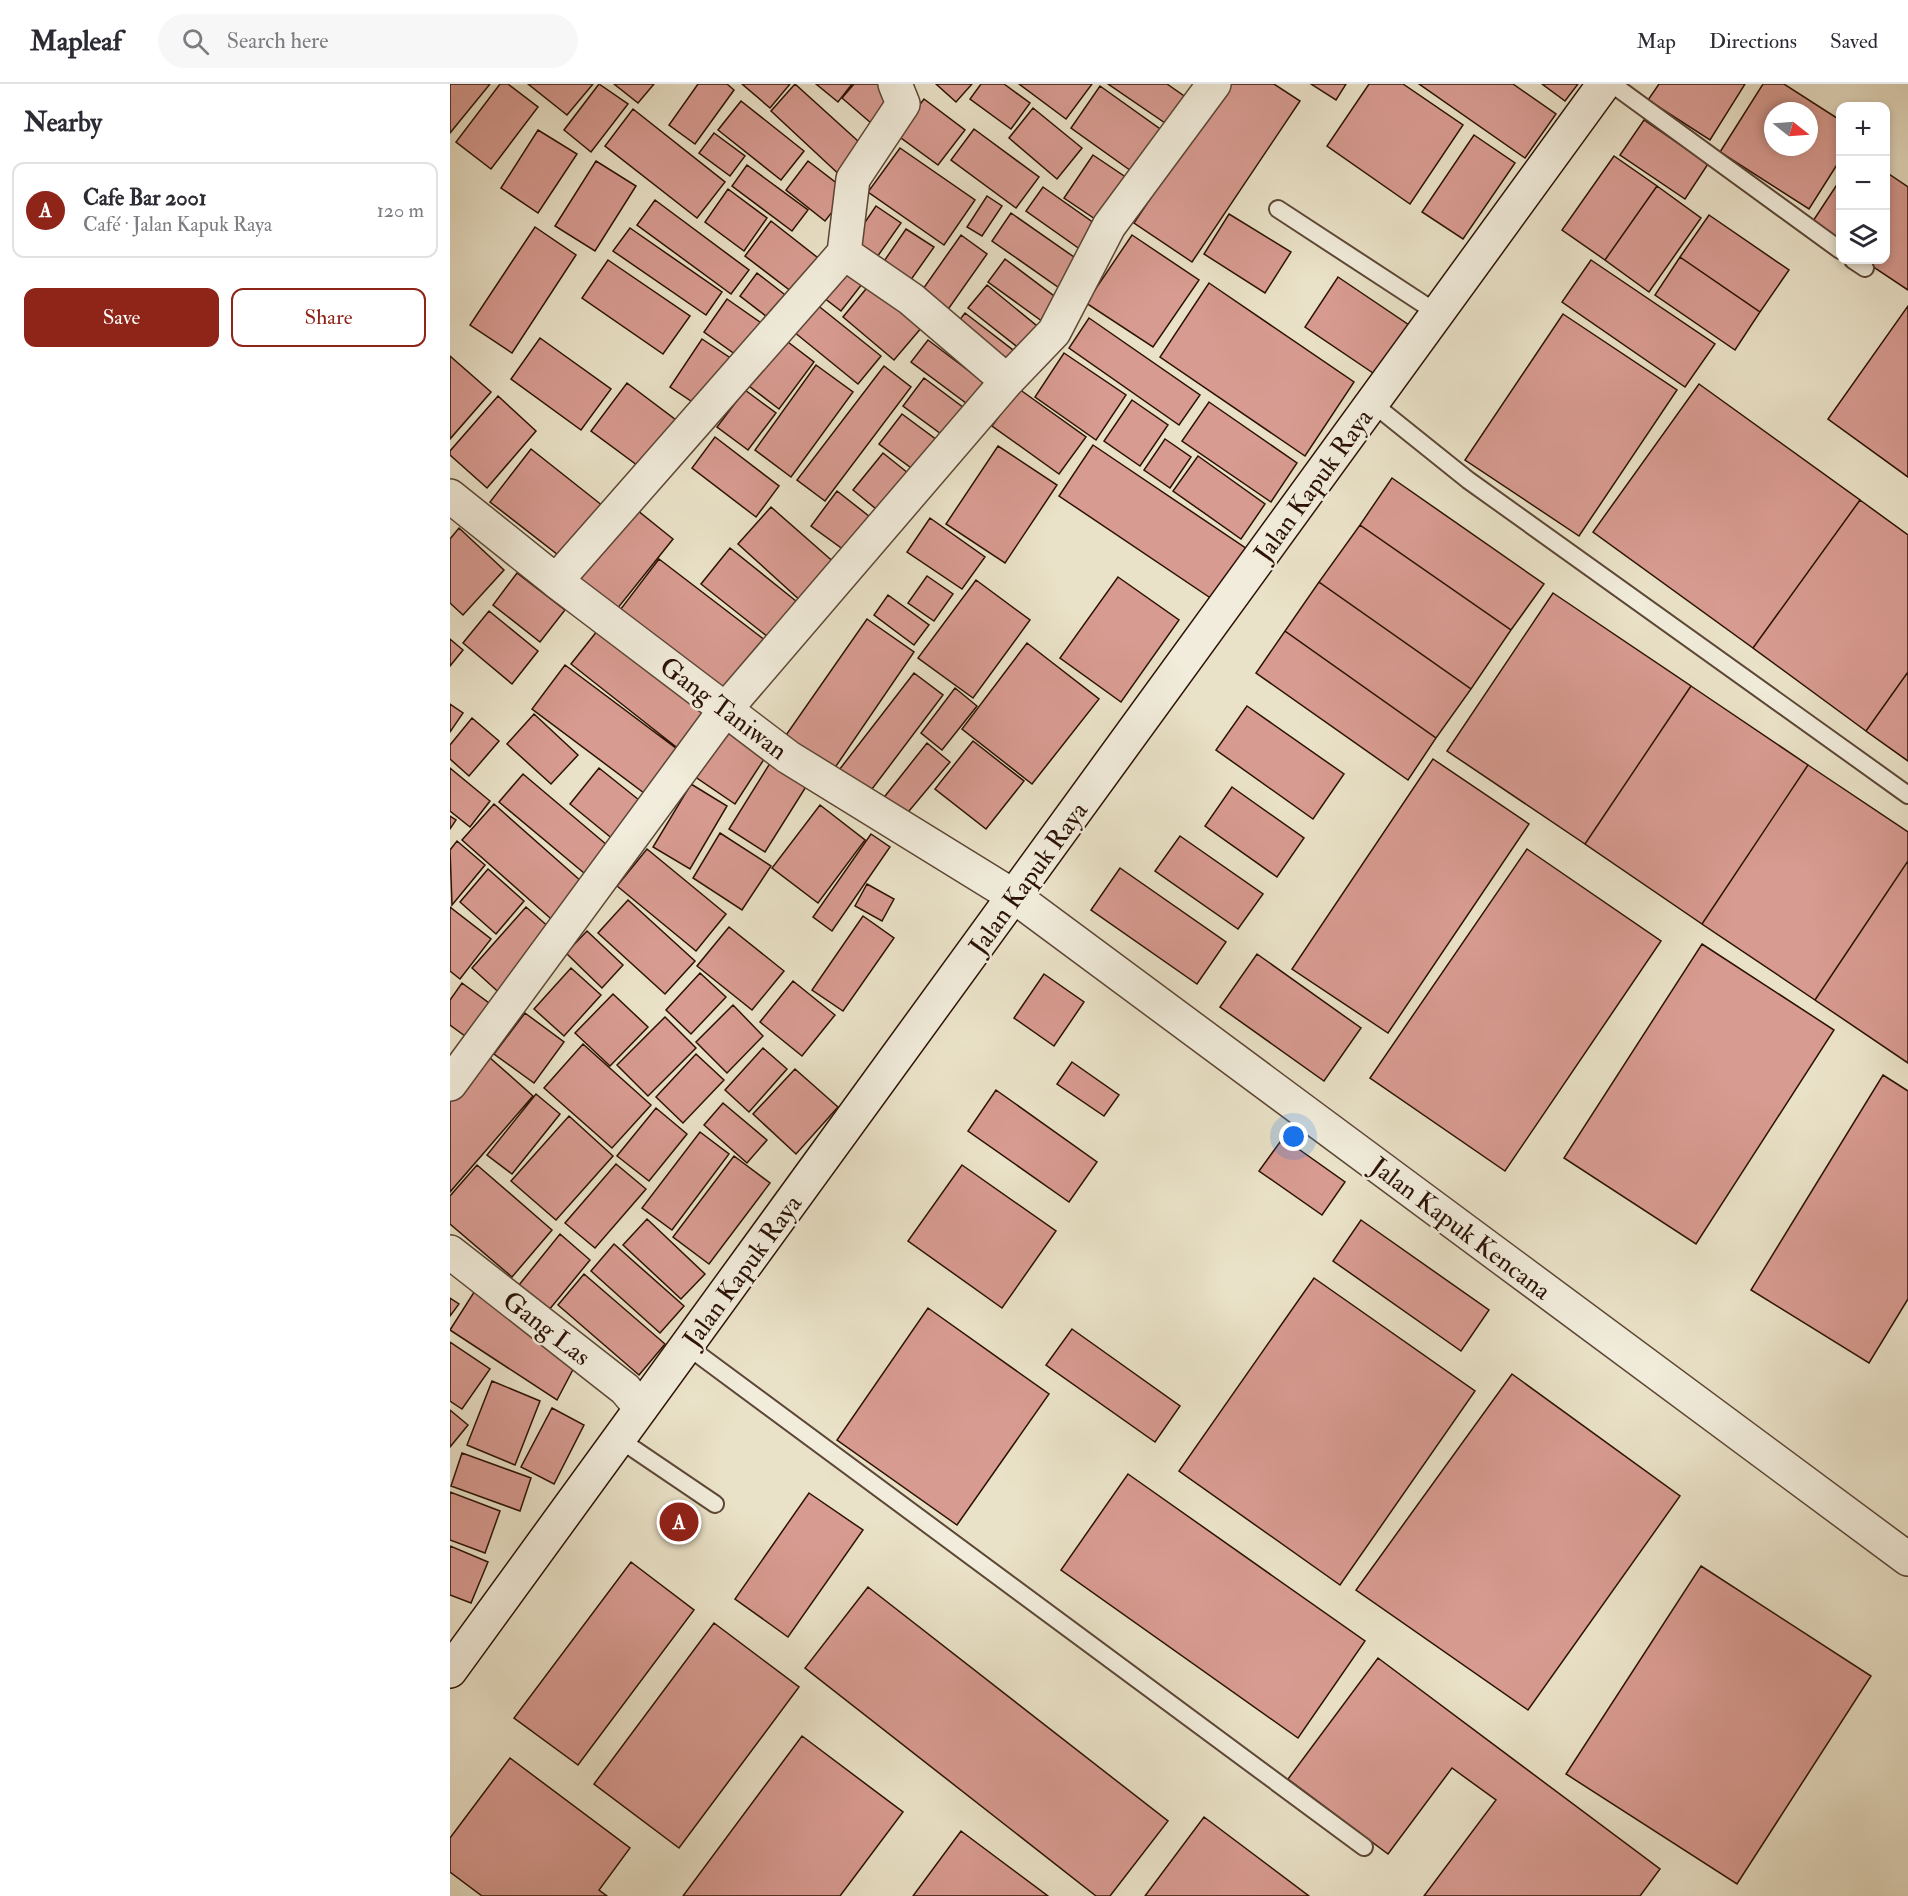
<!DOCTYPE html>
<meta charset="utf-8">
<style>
:root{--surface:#fff;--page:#f7f7f7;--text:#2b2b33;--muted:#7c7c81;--line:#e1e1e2;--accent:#8f2418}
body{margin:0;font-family:"IM FELL Double Pica",serif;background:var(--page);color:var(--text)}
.controls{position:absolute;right:18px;top:18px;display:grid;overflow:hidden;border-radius:12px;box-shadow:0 3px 9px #0003}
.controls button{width:54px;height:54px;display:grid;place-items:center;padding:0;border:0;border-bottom:2px solid var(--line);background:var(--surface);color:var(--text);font:30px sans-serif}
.compass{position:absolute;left:1314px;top:18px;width:54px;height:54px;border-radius:50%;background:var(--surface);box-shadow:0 3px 9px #0003;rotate:107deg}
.you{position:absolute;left:844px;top:1053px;width:21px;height:21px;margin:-15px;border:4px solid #fff;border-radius:50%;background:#1a73e8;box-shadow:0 0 0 9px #1a73e833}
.badge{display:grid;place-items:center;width:39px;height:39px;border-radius:50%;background:var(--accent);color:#fff;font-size:20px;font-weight:700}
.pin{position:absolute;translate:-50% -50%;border:3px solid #fff;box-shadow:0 2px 6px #0006}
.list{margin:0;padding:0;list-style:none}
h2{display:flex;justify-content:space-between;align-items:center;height:78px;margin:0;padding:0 24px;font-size:26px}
h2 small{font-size:20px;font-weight:400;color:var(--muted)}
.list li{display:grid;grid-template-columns:39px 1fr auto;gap:18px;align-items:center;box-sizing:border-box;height:96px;margin:0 12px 12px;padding:0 12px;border:2px solid var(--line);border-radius:12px}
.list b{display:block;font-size:22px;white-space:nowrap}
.list p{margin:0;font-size:20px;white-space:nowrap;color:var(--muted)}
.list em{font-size:20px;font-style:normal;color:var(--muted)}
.actions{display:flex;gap:12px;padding:18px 24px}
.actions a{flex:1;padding:14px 0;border:2px solid var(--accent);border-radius:12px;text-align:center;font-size:21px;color:var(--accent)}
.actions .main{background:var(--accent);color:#fff}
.icon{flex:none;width:33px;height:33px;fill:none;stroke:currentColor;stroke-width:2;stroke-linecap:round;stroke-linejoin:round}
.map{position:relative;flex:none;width:1458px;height:1812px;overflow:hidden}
header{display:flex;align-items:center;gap:36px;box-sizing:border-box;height:84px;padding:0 30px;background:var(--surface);border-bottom:2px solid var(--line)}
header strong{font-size:28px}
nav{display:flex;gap:33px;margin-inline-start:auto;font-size:21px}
.search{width:420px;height:54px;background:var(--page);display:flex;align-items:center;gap:15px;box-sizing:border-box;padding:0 21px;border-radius:33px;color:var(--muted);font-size:22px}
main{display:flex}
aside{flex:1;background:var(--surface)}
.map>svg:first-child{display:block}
.building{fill:#d89b91;stroke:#2c1204;stroke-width:1.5;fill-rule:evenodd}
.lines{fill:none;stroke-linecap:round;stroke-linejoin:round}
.service-casing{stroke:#5c4635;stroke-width:20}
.minor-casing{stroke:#5c4635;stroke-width:36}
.secondary-casing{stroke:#2c1204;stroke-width:36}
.service{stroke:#f1ecdb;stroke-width:16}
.minor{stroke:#f1ecdb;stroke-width:33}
.secondary{stroke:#f1ecdb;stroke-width:33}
.labels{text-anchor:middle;stroke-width:5;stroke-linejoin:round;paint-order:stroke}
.street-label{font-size:26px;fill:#2c1204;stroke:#f1ecdb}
</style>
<header>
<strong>Mapleaf</strong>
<div class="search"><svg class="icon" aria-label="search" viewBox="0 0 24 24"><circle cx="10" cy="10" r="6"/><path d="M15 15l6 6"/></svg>Search here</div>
<nav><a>Map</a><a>Directions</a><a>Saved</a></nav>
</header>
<main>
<aside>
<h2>Nearby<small></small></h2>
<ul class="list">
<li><span class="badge">A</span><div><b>Cafe Bar 2001</b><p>Café · Jalan Kapuk Raya</p></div><em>120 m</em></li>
</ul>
<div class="actions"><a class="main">Save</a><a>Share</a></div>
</aside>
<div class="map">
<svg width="1458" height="1812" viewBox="0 0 1458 1812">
<rect width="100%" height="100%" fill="#eae2c8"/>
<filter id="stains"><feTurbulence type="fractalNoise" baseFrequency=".00333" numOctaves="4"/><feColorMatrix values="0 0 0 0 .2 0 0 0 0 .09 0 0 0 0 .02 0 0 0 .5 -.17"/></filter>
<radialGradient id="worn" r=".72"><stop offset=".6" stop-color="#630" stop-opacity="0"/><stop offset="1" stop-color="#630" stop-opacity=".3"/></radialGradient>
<path class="building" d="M 0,0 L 40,0 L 0,49 Z
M 50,0 L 58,0 L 88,23 L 41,85 L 6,58 Z
M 78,0 L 143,0 L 117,31 Z
M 149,0 L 178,20 L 141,68 L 114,46 Z
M 164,0 L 204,0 L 188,19 Z
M 248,0 L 277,0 L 284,6 L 245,60 L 219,41 Z
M 292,0 L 340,0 L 320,24 Z
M 345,0 L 419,67 L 394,95 L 321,27 Z
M 366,0 L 402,0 L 388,18 Z
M 404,0 L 432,0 L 445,11 L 421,39 L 392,14 Z
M 486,0 L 522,0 L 506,18 Z
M 531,0 L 554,0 L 580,19 L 561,45 L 520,15 Z
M 569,0 L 642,0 L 616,35 Z
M 658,0 L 717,0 L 737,14 L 718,41 Z
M 777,0 L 824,0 L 850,17 L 742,178 L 684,139 Z
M 861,0 L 896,0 L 886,16 Z
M 919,0 L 953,0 L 1013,41 L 960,120 L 877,62 Z
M 969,0 L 1063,0 L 1106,30 L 1075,74 Z
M 1092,0 L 1128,0 L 1115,17 Z
M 1209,0 L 1295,0 L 1260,56 L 1198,16 Z
M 1313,0 L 1334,0 L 1390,36 L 1390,76 L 1359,125 L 1270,68 ZM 1323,27 L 1359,27 L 1359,63 L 1323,63 Z
M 650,2 L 713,47 L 684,89 L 621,44 Z
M 474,15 L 515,46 L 488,81 L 447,51 Z
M 291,17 L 354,67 L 331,96 L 268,46 Z
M 583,24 L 632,64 L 607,95 L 559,54 Z
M 183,25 L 275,98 L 247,134 L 155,62 Z
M 1194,36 L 1258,80 L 1235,115 L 1170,71 Z
M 524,45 L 589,93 L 566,124 L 501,76 Z
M 88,46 L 127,70 L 88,129 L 51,104 Z
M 264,49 L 295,72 L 280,92 L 249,69 Z
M 1024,51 L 1065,79 L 1013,155 L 972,128 Z
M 450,64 L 525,116 L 494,161 L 418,108 Z
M 643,71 L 680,96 L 651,139 L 614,114 Z
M 1164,72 L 1207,102 L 1155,176 L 1112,146 Z
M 146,77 L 186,102 L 145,167 L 105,142 Z
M 358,77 L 398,108 L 375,137 L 336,106 Z
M 297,81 L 358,126 L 342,147 L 282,102 Z
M 1436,88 L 1458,103 L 1458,206 L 1413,176 L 1436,176 Z
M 1390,96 L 1390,160 L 1361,140 Z
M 1207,102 L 1251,134 L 1199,208 L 1155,176 Z
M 593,103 L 651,144 L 634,168 L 576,127 Z
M 278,105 L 317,134 L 294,167 L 255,138 Z
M 537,112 L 552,122 L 532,152 L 517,143 Z
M 205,116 L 299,186 L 281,210 L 187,141 Z
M 426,122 L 451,139 L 420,183 L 396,166 Z
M 561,129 L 634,180 L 615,208 L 542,157 Z
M 779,130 L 841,168 L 815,209 L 754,170 Z
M 1259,131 L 1339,186 L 1310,228 L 1230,173 Z
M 321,137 L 372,177 L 346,211 L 295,172 Z
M 85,143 L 126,171 L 62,269 L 20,241 Z
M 180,144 L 272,208 L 256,231 L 163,167 Z
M 456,145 L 484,163 L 453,207 L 426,189 Z
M 511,151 L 537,170 L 492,234 L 466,215 Z
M 682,151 L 749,196 L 703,263 L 636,219 Z
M 1230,173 L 1310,228 L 1285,266 L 1205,211 Z
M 555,175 L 616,221 L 600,243 L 538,198 Z
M 158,176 L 240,232 L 213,270 L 132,214 Z
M 1141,176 L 1265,260 L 1235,303 L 1112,218 Z
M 392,178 L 416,195 L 391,227 L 369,210 Z
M 307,189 L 343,217 L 325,239 L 290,212 Z
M 888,193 L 959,241 L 926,291 L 855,243 Z
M 759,199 L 904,298 L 855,372 L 710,273 Z
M 420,200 L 472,243 L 444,276 L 393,233 Z
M 537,201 L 592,246 L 575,269 L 518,224 Z
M 277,215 L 320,245 L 296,278 L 254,248 Z
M 366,220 L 431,272 L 408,300 L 344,248 Z
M 1458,222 L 1458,393 L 1378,335 Z
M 515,229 L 571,272 L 558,289 L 501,247 Z
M 1113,230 L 1227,306 L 1129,452 L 1015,376 Z
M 639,234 L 750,311 L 729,341 L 619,264 Z
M 90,254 L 161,305 L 131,346 L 61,295 Z
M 252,255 L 285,277 L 253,325 L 220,303 Z
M 334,255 L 364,278 L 329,325 L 299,302 Z
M 478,256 L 544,306 L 528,328 L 461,278 Z
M 614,269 L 676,311 L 646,356 L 585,313 Z
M 0,272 L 41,308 L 0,355 Z
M 366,281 L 403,308 L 341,393 L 305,366 Z
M 434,282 L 461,303 L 375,417 L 347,396 Z
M 474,294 L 522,330 L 502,358 L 453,322 Z
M 177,299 L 226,336 L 191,384 L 141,347 Z
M 1249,300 L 1410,416 L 1303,564 L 1143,448 Z
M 569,305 L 636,353 L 609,390 L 542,342 Z
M 295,306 L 326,329 L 298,366 L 267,343 Z
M 48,312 L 86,347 L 37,404 L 0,371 L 0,367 Z
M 682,316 L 718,341 L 690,382 L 654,357 Z
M 759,318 L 847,379 L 821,418 L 732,357 Z
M 452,330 L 495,362 L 472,392 L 429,360 Z
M 265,353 L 329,402 L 306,433 L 242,384 Z
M 715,355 L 741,373 L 720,404 L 694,386 Z
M 643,361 L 803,469 L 768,519 L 609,412 Z
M 548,362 L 607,401 L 555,479 L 496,440 Z
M 81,365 L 153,422 L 112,474 L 40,418 Z
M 433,369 L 468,397 L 437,434 L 403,406 Z
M 748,372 L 815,420 L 791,455 L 723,407 Z
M 942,394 L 1094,500 L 1061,546 L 910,441 Z
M 387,407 L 429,440 L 401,471 L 361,442 Z
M 1410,416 L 1458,451 L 1458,588 L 1416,647 L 1303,564 Z
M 177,418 L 223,455 L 167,525 L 122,488 Z
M 321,423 L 387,481 L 353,519 L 288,460 Z
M 480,434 L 535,473 L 512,505 L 457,468 Z
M 910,441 L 1061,546 L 1021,605 L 869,498 Z
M 9,444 L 54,486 L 13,531 L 0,519 L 0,455 Z
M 280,464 L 346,517 L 318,553 L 251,500 Z
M 209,475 L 320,560 L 277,616 L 167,530 Z
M 67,489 L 115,526 L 90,558 L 43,521 Z
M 477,492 L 503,510 L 484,537 L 458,519 Z
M 668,493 L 729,536 L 671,618 L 610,574 Z
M 526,496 L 580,536 L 523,614 L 468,574 Z
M 869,498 L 1021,605 L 986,654 L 835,547 Z
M 1103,509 L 1241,602 L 1135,760 L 997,667 Z
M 438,511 L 479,541 L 464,561 L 424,531 Z
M 39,527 L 88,567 L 62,600 L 13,559 Z
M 417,535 L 464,568 L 382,688 L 334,654 Z
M 155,537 L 261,624 L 230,666 L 121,580 Z
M 835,547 L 986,654 L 958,696 L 806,589 Z
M 0,555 L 13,566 L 0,582 Z
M 577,559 L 649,615 L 582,700 L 512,645 Z
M 115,581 L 231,668 L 198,712 L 82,625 Z
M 1458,588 L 1458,677 L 1416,647 Z
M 464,589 L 493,611 L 416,713 L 386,690 Z
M 1241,602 L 1358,681 L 1252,840 L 1135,760 Z
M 505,604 L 527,622 L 492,666 L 471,649 Z
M 0,620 L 13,629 L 0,648 Z
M 797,622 L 894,690 L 863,735 L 766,666 Z
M 84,630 L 128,671 L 101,700 L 57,660 Z
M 22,634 L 49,657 L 19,692 L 0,675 L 0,661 Z
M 280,639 L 320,666 L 285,720 L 244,692 Z
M 523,657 L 574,697 L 536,745 L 485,705 Z
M 477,659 L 500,678 L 449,739 L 428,721 Z
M 327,668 L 364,690 L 315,768 L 279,745 Z
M 983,675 L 1079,740 L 938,949 L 842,885 Z
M 1358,681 L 1458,748 L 1458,777 L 1365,916 L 1252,840 Z
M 0,684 L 40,717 L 20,743 L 0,727 Z
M 149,684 L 194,720 L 164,756 L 120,720 Z
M 73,690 L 157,761 L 134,789 L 49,718 Z
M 241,700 L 277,722 L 240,785 L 203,763 Z
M 782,703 L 854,754 L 827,793 L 755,742 Z
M 44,720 L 140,805 L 108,841 L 12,756 Z
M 370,721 L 415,756 L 368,819 L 322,784 Z
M 0,732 L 6,736 L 0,745 Z
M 270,749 L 321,782 L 292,826 L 243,794 Z
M 421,750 L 440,763 L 382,847 L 363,833 Z
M 730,752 L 813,810 L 788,845 L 705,787 Z
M 7,757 L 35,781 L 2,821 L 0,766 Z
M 197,765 L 276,830 L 246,867 L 167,802 Z
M 1077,765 L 1211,857 L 1055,1087 L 920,994 Z
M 1458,777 L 1458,979 L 1365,916 Z
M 670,784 L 776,858 L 747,900 L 641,826 Z
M 38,785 L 74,817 L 46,850 L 10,818 Z
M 417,800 L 444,815 L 432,837 L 405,822 Z
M 178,816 L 245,877 L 215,910 L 148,849 Z
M 0,823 L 41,855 L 10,895 L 0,887 Z
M 76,823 L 109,852 L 55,914 L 22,884 Z
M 413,832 L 444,854 L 393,927 L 362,906 Z
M 279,843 L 334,887 L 302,926 L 247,882 Z
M 137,847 L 173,881 L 152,904 L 116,869 Z
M 1252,860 L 1384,946 L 1246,1160 L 1114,1074 Z
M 807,870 L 911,944 L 874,997 L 770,923 Z
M 121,884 L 151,911 L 114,952 L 84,925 Z
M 250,889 L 276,913 L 241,950 L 216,926 Z
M 594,890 L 634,918 L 604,962 L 564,934 Z
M 343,897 L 385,931 L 352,972 L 310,938 Z
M 12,899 L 39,919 L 15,952 L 0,941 L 0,916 Z
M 163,910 L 198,943 L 160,982 L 125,949 Z
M 283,921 L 313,952 L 277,989 L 246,958 Z
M 75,929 L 114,958 L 84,999 L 44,970 Z
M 215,933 L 246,964 L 198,1012 L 167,981 Z
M 133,960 L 201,1021 L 162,1064 L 94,1004 Z
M 313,964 L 337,985 L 299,1028 L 275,1006 Z
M 246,970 L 274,996 L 233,1039 L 206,1013 Z
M 39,973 L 83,1012 L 0,1108 L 0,1017 Z
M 622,978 L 669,1011 L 654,1032 L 607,1000 Z
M 345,985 L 388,1023 L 346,1070 L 303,1030 Z
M 1433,991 L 1458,1007 L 1458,1215 L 1419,1279 L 1301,1206 Z
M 546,1006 L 647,1078 L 619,1118 L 518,1047 Z
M 86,1010 L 110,1030 L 62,1090 L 37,1071 Z
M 273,1019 L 317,1056 L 297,1079 L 254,1041 Z
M 206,1024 L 237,1050 L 199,1097 L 167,1072 Z
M 119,1032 L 163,1072 L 106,1136 L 61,1097 Z
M 250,1048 L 279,1070 L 222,1146 L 192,1124 Z
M 833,1054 L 895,1098 L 872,1131 L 809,1087 Z
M 284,1072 L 320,1099 L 259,1180 L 223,1153 Z
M 166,1080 L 196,1105 L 145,1164 L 115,1139 Z
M 27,1081 L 102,1146 L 62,1193 L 0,1140 L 0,1112 Z
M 512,1081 L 606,1147 L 552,1224 L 458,1157 Z
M 197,1135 L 255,1190 L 231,1215 L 173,1161 Z
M 911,1136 L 1039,1226 L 1011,1267 L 883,1177 Z
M 110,1150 L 140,1176 L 99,1226 L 69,1201 Z
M 164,1160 L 234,1222 L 210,1249 L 141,1187 Z
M 134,1190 L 215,1260 L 189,1291 L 108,1221 Z
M 864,1194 L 1025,1307 L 890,1501 L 729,1387 Z
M 28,1202 L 128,1276 L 107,1316 L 0,1246 Z
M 0,1214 L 9,1220 L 0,1232 Z
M 478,1224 L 599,1310 L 507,1441 L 387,1356 Z
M 622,1245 L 730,1322 L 705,1358 L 596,1281 Z
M 0,1258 L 40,1285 L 12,1325 L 0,1317 Z
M 1062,1290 L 1230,1412 L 1078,1626 L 906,1506 Z
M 42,1297 L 90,1317 L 65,1381 L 17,1361 Z
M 102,1324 L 134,1341 L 104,1400 L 71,1383 Z
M 0,1326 L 18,1341 L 0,1363 Z
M 12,1369 L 81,1394 L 70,1427 L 1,1402 Z
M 678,1390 L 915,1557 L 848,1654 L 611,1486 Z
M 0,1408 L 50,1427 L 35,1469 L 0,1456 Z
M 359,1409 L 413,1446 L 338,1553 L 285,1515 Z
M 0,1462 L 38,1478 L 21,1519 L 0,1511 Z
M 181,1478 L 244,1526 L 128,1681 L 64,1634 Z
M 1251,1482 L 1421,1592 L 1287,1800 L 1116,1690 Z
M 418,1503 L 718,1737 L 660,1812 L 646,1812 L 355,1584 Z
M 264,1539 L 349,1603 L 229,1764 L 144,1700 Z
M 928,1574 L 1210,1785 L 1190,1812 L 974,1812 L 1046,1716 L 1002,1684 L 938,1770 L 838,1695 Z
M 352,1652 L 453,1728 L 390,1812 L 233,1812 Z
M 60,1674 L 180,1764 L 149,1806 L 157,1812 L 32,1812 L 0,1788 L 0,1754 Z
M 754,1733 L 859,1812 L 695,1812 Z
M 511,1747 L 598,1812 L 463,1812 Z"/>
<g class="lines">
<g class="service-casing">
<path id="service" d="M 1162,0 L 1390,166
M 828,125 L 987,229
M 1403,176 L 1415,184
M 922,319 L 1018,396 L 1458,711
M 237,1262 L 914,1763
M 169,1355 L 265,1420"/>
</g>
<g class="minor-casing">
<path id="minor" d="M 445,0 L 453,20 L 403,95 L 394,169 L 461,215 L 557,297
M 0,412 L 106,497 L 338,673 L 565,813 L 1458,1475
M 106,497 L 394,169
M 0,1000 L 275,626 L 557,297 L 604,248 L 659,142 L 764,0
M 0,1168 L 175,1305 L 191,1324"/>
</g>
<g class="secondary-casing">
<path id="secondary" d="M 0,1587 L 1154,0"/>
</g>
<use href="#service" class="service"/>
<use href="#minor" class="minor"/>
<use href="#secondary" class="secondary"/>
</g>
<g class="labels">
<g class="street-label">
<text transform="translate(863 401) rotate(-54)" y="9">Jalan Kapuk Raya</text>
<text transform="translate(274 624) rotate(37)" y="9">Gang Taniwan</text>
<text transform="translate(578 794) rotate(-54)" y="9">Jalan Kapuk Raya</text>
<text transform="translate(1011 1144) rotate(37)" y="9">Jalan Kapuk Kencana</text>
<text transform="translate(292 1187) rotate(-54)" y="9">Jalan Kapuk Raya</text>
<text transform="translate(97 1244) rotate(38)" y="9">Gang Las</text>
</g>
</g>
<rect width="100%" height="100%" filter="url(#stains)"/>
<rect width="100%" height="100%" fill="url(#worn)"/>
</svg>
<div class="controls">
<button>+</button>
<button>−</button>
<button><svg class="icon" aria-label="layers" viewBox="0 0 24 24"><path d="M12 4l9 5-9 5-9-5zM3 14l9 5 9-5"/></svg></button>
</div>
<svg class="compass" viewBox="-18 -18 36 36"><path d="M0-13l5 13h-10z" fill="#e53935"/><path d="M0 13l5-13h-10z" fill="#7c7c81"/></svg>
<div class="you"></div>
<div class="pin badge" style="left:229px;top:1438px">A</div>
</div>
</main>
